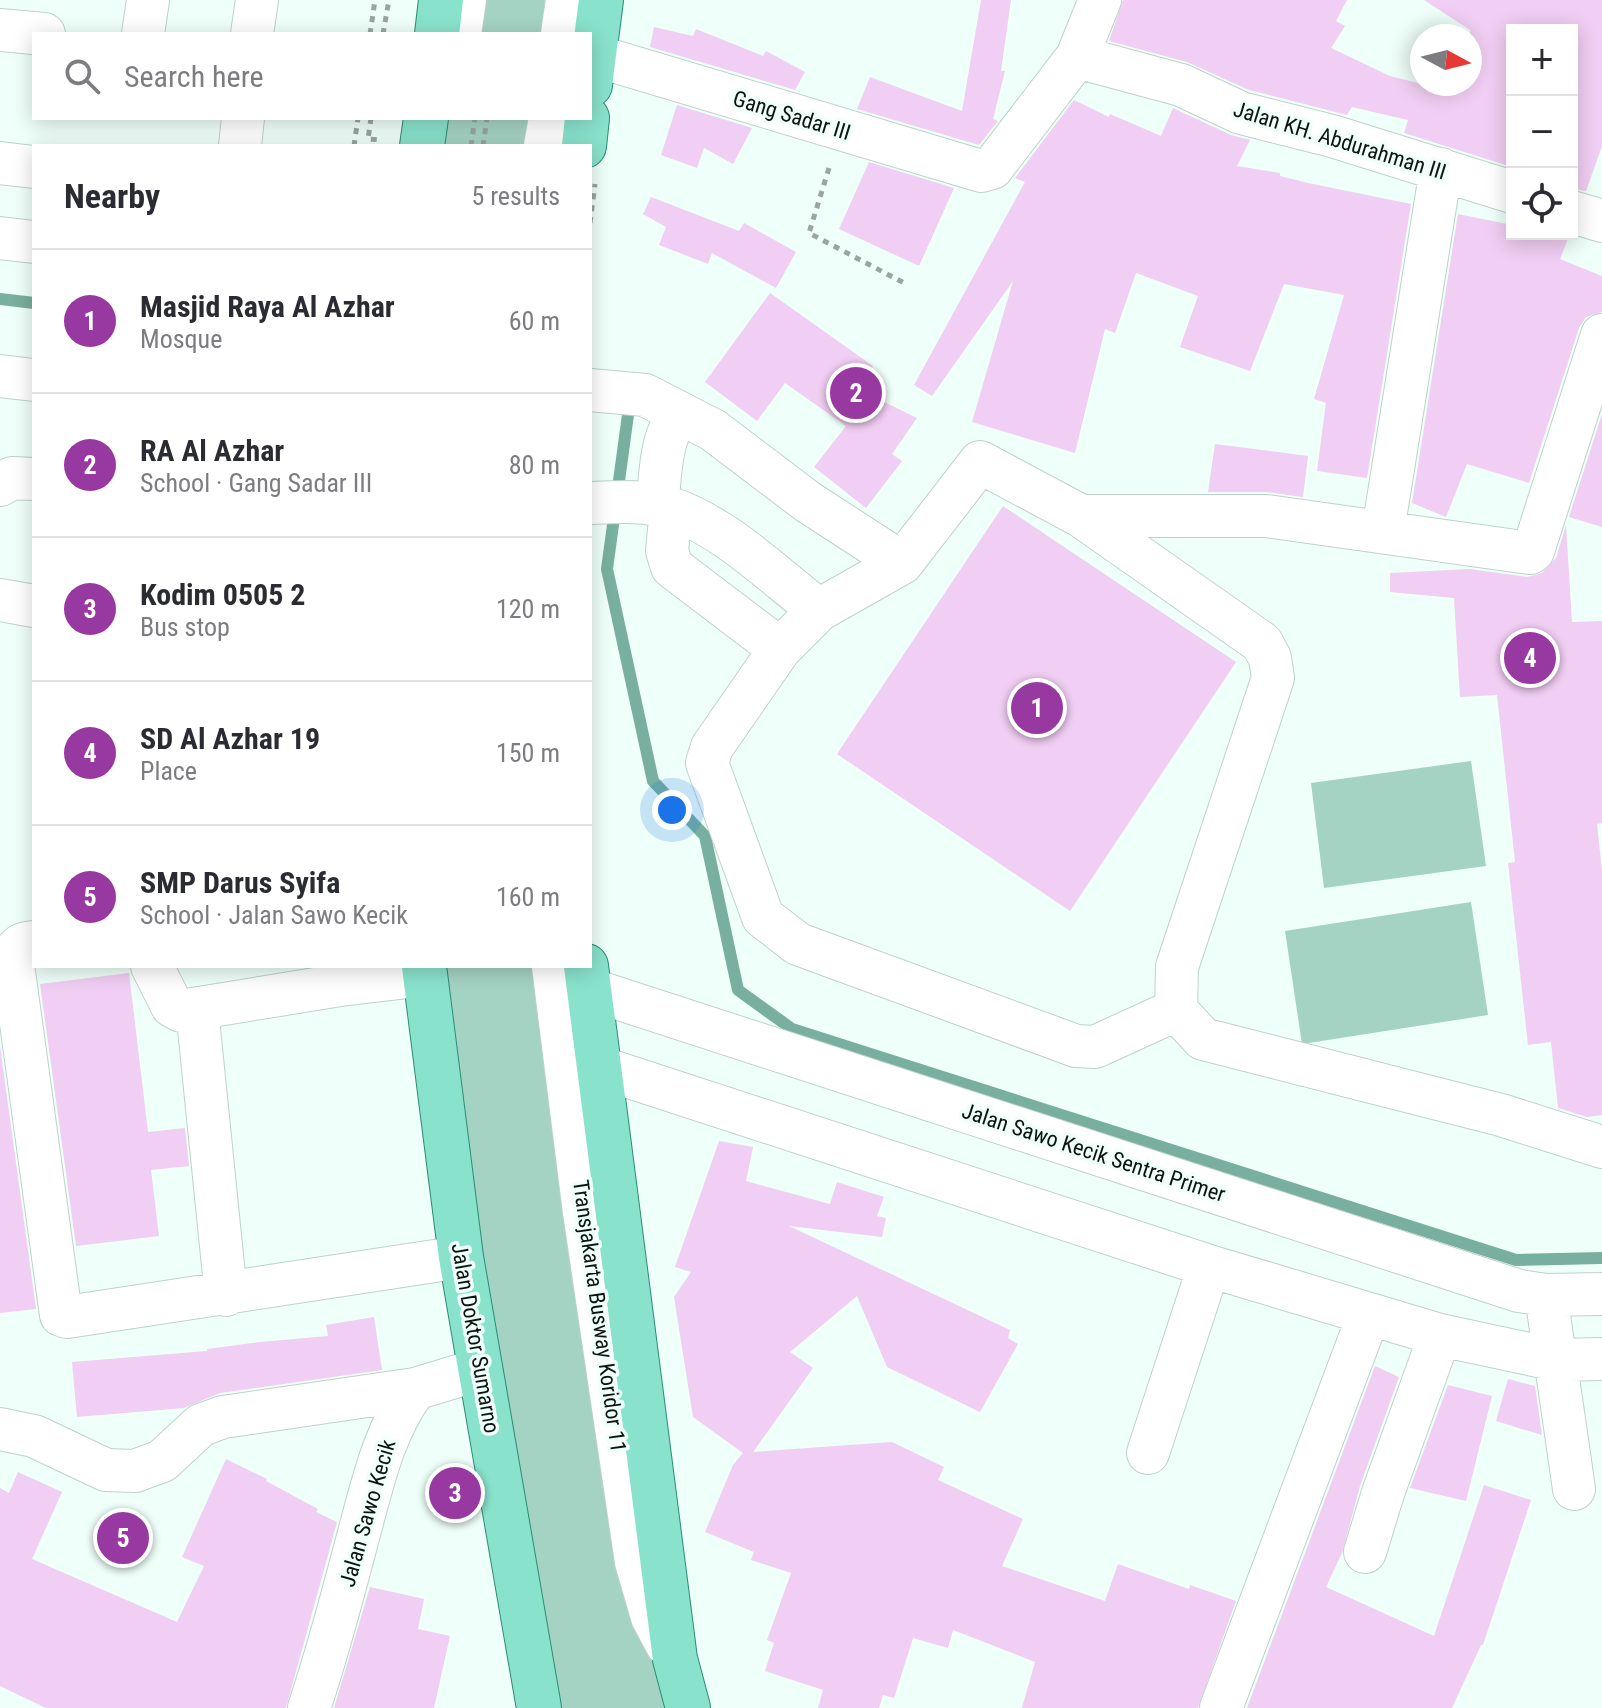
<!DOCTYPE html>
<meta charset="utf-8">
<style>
:root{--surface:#fff;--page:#f7f7f7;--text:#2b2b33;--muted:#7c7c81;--line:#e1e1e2;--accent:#9838a1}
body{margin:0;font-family:"Roboto Condensed",sans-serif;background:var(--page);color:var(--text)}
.controls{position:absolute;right:24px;top:24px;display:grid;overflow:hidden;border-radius:0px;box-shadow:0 4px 20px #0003}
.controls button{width:72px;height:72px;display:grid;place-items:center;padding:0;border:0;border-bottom:2px solid var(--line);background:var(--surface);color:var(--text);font:40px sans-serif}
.compass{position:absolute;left:1410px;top:24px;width:72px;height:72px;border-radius:50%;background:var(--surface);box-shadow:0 4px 20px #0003;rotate:97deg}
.you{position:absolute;left:672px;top:810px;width:28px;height:28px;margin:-20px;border:6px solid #fff;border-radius:50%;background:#1a73e8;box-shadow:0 0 0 12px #1a73e833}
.badge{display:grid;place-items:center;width:52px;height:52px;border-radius:50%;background:var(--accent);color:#fff;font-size:26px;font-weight:700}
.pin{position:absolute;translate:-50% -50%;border:4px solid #fff;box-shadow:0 2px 8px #0006}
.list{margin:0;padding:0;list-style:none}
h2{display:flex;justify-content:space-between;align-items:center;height:104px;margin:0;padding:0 32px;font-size:34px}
h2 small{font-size:26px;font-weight:400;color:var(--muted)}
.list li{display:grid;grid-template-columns:52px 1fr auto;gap:24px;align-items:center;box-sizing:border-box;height:144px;padding:0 32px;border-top:2px solid var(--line)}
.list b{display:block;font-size:30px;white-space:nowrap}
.list p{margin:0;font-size:26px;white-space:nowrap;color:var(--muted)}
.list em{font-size:26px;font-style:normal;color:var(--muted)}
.icon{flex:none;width:44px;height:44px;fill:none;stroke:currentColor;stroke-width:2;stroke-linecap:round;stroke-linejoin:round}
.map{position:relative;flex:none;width:1602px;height:1708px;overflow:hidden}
.search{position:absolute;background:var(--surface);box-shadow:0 4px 20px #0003;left:32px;top:32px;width:560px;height:88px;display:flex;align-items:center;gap:20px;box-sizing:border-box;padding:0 28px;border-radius:0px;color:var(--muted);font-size:30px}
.panel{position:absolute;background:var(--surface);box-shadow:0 4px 20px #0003;left:32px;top:144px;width:560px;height:824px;border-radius:0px}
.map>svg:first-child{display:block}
.green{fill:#a4d3c3}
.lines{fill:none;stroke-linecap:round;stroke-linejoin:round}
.stream{stroke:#79af9e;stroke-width:12}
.building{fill:#f1cef3}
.minor-casing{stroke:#bed2ca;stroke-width:44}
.major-casing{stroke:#2a8d74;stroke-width:46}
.path{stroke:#99a5a1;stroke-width:5;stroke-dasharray:6 6;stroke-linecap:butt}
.minor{stroke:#fff;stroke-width:42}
.major{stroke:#89e2cc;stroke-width:44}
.labels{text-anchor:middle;stroke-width:7;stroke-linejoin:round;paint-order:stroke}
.street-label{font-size:22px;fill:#0c1311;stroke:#effff9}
</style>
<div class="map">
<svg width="1602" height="1708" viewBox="0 0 1602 1708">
<rect width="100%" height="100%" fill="#effff9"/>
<path class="green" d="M 442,0 L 601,0 L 590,34 L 438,34 Z
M 427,118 L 587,118 L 584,146 L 423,146 Z
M 1471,761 L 1486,866 L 1324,888 L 1311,783 Z
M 1471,902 L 1488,1015 L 1302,1044 L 1285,931 Z
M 424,966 L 556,966 L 689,1708 L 539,1708 Z"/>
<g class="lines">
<path class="stream" d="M 0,299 L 34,303
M 630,400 L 607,569 L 653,781 L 705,836 L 738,990 L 792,1029 L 1516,1260 L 1602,1258"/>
</g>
<path class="building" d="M 981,0 L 1011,0 L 1001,71 L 1005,71 L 993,119 L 998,121 L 979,145 L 857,109 L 870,77 L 962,111 Z
M 1123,0 L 1347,0 L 1336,21 L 1345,26 L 1331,48 L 1390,76 L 1422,84 L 1470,84 L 1470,30 L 1424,0 L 1602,0 L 1602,146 L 1586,191 L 1572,189 L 1572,30 L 1512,30 L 1512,167 L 1404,133 L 1408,120 L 1352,107 L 1347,115 L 1249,90 L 1187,62 L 1109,41 Z
M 654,27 L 693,36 L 696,29 L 763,56 L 766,51 L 805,72 L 795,90 L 650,47 Z
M 1074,100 L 1109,117 L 1110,114 L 1161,136 L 1173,108 L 1231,135 L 1250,140 L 1237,166 L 1280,173 L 1280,176 L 1308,183 L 1411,204 L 1367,478 L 1317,471 L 1326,403 L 1314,399 L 1344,295 L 1284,284 L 1250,371 L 1180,347 L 1198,296 L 1136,273 L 1115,333 L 1105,329 L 1075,453 L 972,422 L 1013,281 L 932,396 L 914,385 L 1025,182 L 1015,178 Z
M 677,105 L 752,128 L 733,164 L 704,148 L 697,168 L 661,155 Z
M 869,162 L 954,188 L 919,266 L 839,229 Z
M 651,197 L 739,231 L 744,223 L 796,252 L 776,288 L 712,253 L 708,264 L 659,245 L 666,227 L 643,214 Z
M 1458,214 L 1512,225 L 1512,234 L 1563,234 L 1569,236 L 1560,259 L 1602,276 L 1602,312 L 1586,317 L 1579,328 L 1529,483 L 1467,464 L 1446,517 L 1412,503 Z
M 770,293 L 873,366 L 862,391 L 917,418 L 892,454 L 902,461 L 866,508 L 814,467 L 846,426 L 785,383 L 757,421 L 705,382 Z
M 1602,414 L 1602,527 L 1569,517 Z
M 1215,444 L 1308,456 L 1303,497 L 1266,492 L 1208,492 Z
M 1003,506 L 1236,662 L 1070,911 L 837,754 Z
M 1566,525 L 1572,622 L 1602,621 L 1602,823 L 1597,824 L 1602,871 L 1602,1115 L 1587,1117 L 1558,1108 L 1551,1042 L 1528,1045 L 1508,863 L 1515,862 L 1497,695 L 1460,697 L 1454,598 L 1390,592 L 1390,573 L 1470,569 L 1527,577 L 1542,573 L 1556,558 Z
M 129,973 L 148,1132 L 185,1128 L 189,1166 L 151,1170 L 159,1236 L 76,1246 L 40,984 Z
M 0,1046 L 36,1309 L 0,1313 Z
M 719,1141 L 753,1147 L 746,1181 L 830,1204 L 837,1182 L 884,1197 L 877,1216 L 886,1218 L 882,1237 L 789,1226 L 1010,1330 L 1008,1338 L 1018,1344 L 980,1412 L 887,1367 L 857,1296 L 790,1352 L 813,1368 L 753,1452 L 892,1442 L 944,1467 L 938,1480 L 1023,1519 L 1002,1566 L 1105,1601 L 1118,1564 L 1189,1589 L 1190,1585 L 1236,1601 L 1198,1708 L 1022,1708 L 1035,1662 L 953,1630 L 948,1648 L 913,1638 L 894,1698 L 883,1695 L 879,1708 L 818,1708 L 823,1690 L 765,1671 L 774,1643 L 767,1640 L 791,1573 L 751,1560 L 754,1552 L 705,1532 L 733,1465 L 743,1453 L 693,1417 L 674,1297 L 691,1272 L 675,1267 Z
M 374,1317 L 382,1370 L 220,1393 L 184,1408 L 77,1417 L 72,1362 L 207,1351 L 207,1349 L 260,1342 L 328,1336 L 326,1325 Z
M 1375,1366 L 1399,1377 L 1360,1486 L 1342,1553 L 1326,1587 L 1434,1636 L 1484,1485 L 1531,1500 L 1483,1645 L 1481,1645 L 1452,1708 L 1247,1708 Z
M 1508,1379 L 1535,1386 L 1542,1435 L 1496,1421 Z
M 1448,1385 L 1492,1396 L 1466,1501 L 1410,1488 Z
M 226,1459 L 267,1479 L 266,1481 L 318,1509 L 316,1512 L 337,1522 L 286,1708 L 46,1708 L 0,1686 L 0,1488 L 9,1493 L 18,1472 L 62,1492 L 32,1559 L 177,1622 L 204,1566 L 182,1557 Z
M 370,1587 L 424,1599 L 418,1629 L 450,1636 L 434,1708 L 334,1708 Z"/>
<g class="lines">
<g class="minor-casing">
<path id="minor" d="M 0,30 L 44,34
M 143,34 L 148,0
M 252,34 L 257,0
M 460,34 L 465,0
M 562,34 L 567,0
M 593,55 L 981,171 L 992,168 L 1077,57 L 1100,0
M 1077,57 L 1181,85 L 1241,113 L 1332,136 L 1512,192
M 240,146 L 243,118
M 545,146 L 550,118
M 0,163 L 34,167
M 1572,212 L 1602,221
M 0,238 L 34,242
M 0,376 L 34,380
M 590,390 L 645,395 L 713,430 L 808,502 L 902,563
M 0,485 L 12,478 L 34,479
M 590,503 C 617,502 644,500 670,508 C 726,527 773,575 819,610
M 657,505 C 661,477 659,435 681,414
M 671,508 L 667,551 L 672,567 L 780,649
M 1081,516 L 1266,516 L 1530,553 L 1533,551 L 1602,335
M 1383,531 L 1441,169
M 0,600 L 34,606
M 34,942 C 21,943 17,946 12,957 L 61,1315 L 67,1317 L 461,1257
M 152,966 L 172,1006 L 181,1011 L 340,985 L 425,975
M 553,966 L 584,1212 L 636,1562 L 652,1617 L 667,1645
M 589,989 L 1519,1291 L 1546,1295 L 1602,1294
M 197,1009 L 226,1295
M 1176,1010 L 1095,1047 L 1076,1046 L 798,944 L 763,917 L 707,763 L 712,747 L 780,649 L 819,610 L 902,563 L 980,462 L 1081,516 L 1262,643 L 1270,658 L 1273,678 L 1177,967 L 1176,1010 L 1203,1039 L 1501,1115 L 1602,1147
M 599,1067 L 1209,1266 L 1440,1335 L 1557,1360 L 1602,1359
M 1546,1295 L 1574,1489
M 0,1429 L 34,1436 L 106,1470 L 135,1471 L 162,1461 L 201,1425 L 223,1417 L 415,1389
M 1148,1453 L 1209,1266
M 1365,1552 L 1383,1493 L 1440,1335
M 309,1708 C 328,1652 343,1594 358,1537 C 372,1486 383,1432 415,1389 L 481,1369
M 1221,1708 L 1369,1314"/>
</g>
<g class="major-casing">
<path id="major" d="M 437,34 L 441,0
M 590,85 L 601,0
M 422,146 L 426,118
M 584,146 L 587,118
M 424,966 L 461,1257 L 539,1708
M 586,966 L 675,1659 L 688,1708"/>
</g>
<path class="path" d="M 370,34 L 375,0
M 383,34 L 389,0
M 371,118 L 368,139 L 382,140
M 354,146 L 358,118
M 471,146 L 475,118
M 483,146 L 487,118
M 829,168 L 809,233 L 906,284
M 590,223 L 595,184"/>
<use href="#minor" class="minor"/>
<use href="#major" class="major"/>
</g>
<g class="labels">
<g class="street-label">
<text transform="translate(792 115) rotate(17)" y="8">Gang Sadar III</text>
<text transform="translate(1340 140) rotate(17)" y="8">Jalan KH. Abdurahman III</text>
<text transform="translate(1094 1152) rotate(18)" y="8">Jalan Sawo Kecik Sentra Primer</text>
<text transform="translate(600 1316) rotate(82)" y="8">Transjakarta Busway Koridor 11</text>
<text transform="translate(476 1338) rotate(80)" y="8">Jalan Doktor Sumarno</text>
<text transform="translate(367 1513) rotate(-74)" y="8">Jalan Sawo Kecik</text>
</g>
</g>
</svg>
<div class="controls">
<button>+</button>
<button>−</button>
<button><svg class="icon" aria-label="locate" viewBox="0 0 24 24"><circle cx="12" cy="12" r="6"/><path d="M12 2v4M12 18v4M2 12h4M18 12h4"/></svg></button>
</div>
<svg class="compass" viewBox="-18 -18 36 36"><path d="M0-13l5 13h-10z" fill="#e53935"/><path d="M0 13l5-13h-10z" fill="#7c7c81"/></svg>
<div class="you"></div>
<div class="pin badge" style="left:1037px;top:708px">1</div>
<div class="pin badge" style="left:856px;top:393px">2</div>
<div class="pin badge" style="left:455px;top:1493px">3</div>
<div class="pin badge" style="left:1530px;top:658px">4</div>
<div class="pin badge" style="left:123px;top:1538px">5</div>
<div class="search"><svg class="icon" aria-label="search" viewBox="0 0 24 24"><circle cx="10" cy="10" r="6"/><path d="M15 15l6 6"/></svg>Search here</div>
<section class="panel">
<h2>Nearby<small>5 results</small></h2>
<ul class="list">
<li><span class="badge">1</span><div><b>Masjid Raya Al Azhar</b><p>Mosque</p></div><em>60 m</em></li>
<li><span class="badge">2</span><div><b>RA Al Azhar</b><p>School · Gang Sadar III</p></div><em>80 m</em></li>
<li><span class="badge">3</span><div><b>Kodim 0505 2</b><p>Bus stop</p></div><em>120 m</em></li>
<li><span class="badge">4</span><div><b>SD Al Azhar 19</b><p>Place</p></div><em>150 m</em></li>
<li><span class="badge">5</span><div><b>SMP Darus Syifa</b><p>School · Jalan Sawo Kecik</p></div><em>160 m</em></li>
</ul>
</section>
</div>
